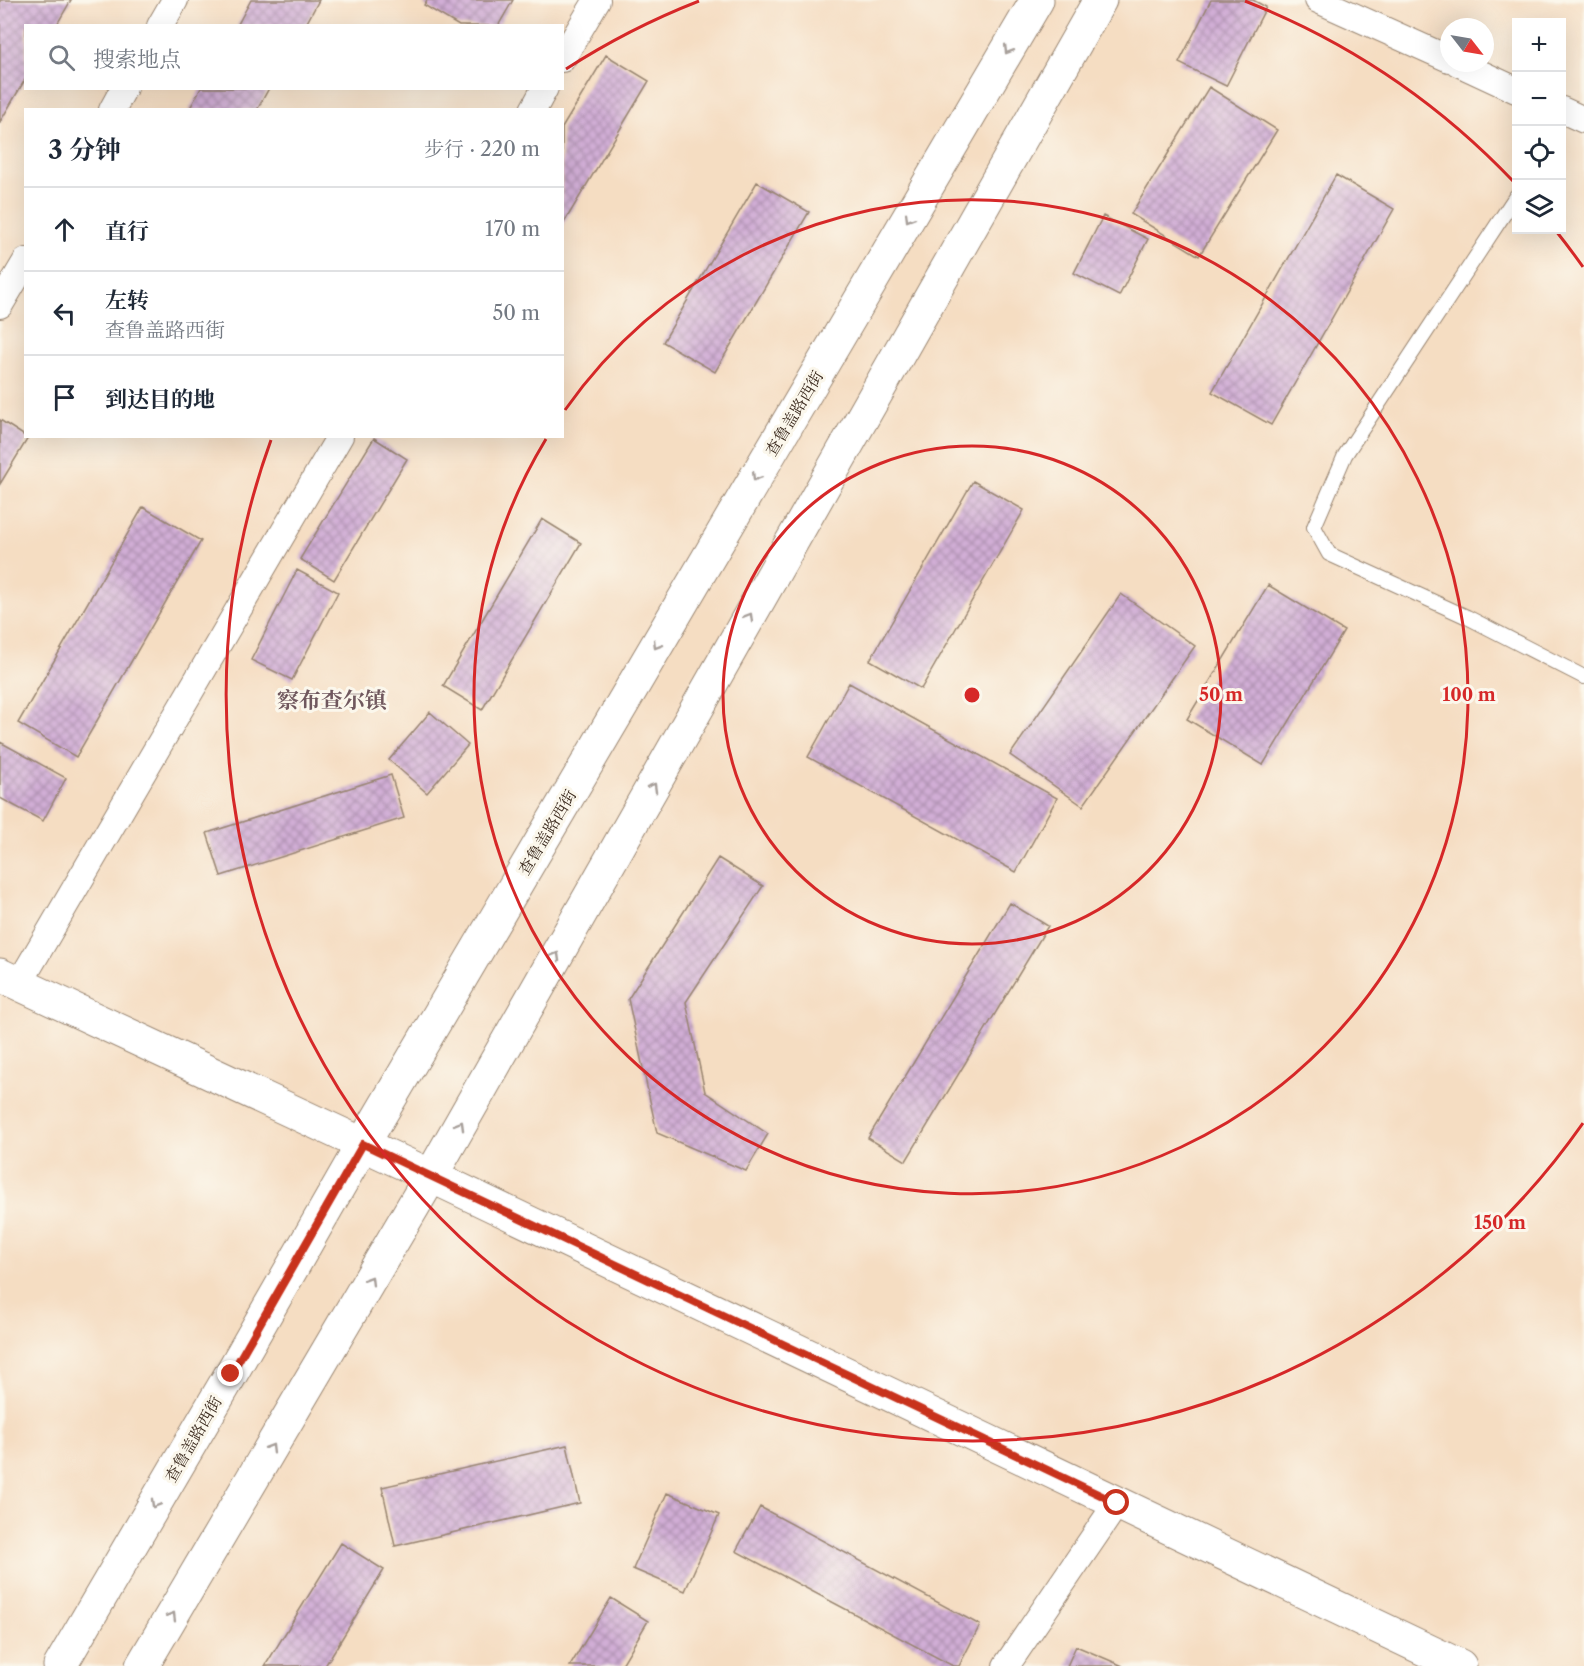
<!DOCTYPE html>
<html lang="zh">
<meta charset="utf-8">
<style>
:root{--surface:#fff;--page:#f6f6f7;--text:#1f2937;--muted:#747a83;--line:#e0e1e3}
body{margin:0;font-family:"Libre Caslon Text","Noto Serif SC",serif;background:var(--page);color:var(--text)}
.controls{position:absolute;right:18px;top:18px;display:grid;overflow:hidden;border-radius:0px;box-shadow:0 6px 24px #0002}
.controls button{width:54px;height:54px;display:grid;place-items:center;padding:0;border:0;border-bottom:2px solid var(--line);background:var(--surface);color:var(--text);font:30px sans-serif}
.compass{position:absolute;left:1440px;top:18px;width:54px;height:54px;border-radius:50%;background:var(--surface);box-shadow:0 6px 24px #0002;rotate:121deg}
.stop{position:absolute;width:18px;height:18px;margin:-14px;border:4px solid #c8321e;border-radius:50%;background:#fff}
.stop.end{background:#c8321e;border-color:#fff;box-shadow:0 2px 6px #0008}
.list{margin:0;padding:0;list-style:none}
h2{display:flex;justify-content:space-between;align-items:center;height:78px;margin:0;padding:0 24px;font-size:26px}
h2 small{font-size:20px;font-weight:400;color:var(--muted)}
.list li{display:grid;grid-template-columns:39px 1fr auto;gap:18px;align-items:center;box-sizing:border-box;height:84px;padding:0 24px;border-top:2px solid var(--line)}
.list b{display:block;font-size:22px;white-space:nowrap}
.list p{margin:0;font-size:20px;white-space:nowrap;color:var(--muted)}
.list em{font-size:20px;font-style:normal;color:var(--muted)}
.icon{flex:none;width:33px;height:33px;fill:none;stroke:currentColor;stroke-width:2;stroke-linecap:round;stroke-linejoin:round}
.map{position:relative;flex:none;width:1584px;height:1666px;overflow:hidden}
.search{position:absolute;background:var(--surface);box-shadow:0 6px 24px #0002;left:24px;top:24px;width:540px;height:66px;display:flex;align-items:center;gap:15px;box-sizing:border-box;padding:0 21px;border-radius:0px;color:var(--muted);font-size:22px}
.panel{position:absolute;background:var(--surface);box-shadow:0 6px 24px #0002;left:24px;top:108px;width:540px;height:330px;border-radius:0px}
.map>svg:first-child{display:block}
.building{fill:url(#building-cross-hatch)}
.lines{fill:none;stroke-linecap:round;stroke-linejoin:round}
.lane-casing{stroke:#988470;stroke-width:16}
.street-casing{stroke:#988470;stroke-width:28}
.secondary-casing{stroke:#988470;stroke-width:35}
.lane{stroke:#fff;stroke-width:14}
.street{stroke:#fff;stroke-width:26}
.secondary{stroke:#fff;stroke-width:33}
.oneway{stroke:#a79f9a}
.route{stroke:#c8321e;stroke-width:8}
.ring{fill:none;stroke:#d62828;stroke-width:3}
.labels{text-anchor:middle;stroke-width:6;stroke-linejoin:round;paint-order:stroke}
.street-label{font-size:16px;fill:#3b2a1e;stroke:#fbf7ec}
.district-label{font-size:22px;font-weight:bold;fill:#70585e;stroke:#fbf7ec}
.centre{fill:#d62828;stroke:#fbf7ec;stroke-width:3}
.ring-label{font-size:18px;text-anchor:middle;font-weight:bold;fill:#d62828;stroke:#fbf7ec;stroke-width:6;stroke-linejoin:round;paint-order:stroke}
</style>
<div class="map">
<svg width="1584" height="1666" viewBox="0 0 1584 1666">
<defs>
<pattern id="building-cross-hatch" width="8" height="8" patternUnits="userSpaceOnUse" patternTransform="scale(1.5)"><rect width="8" height="8" fill="#d1aed6"/><path d="M0 0l8 8M0 8l8-8" fill="none" stroke="#ab8ead"/></pattern>
</defs>
<rect width="100%" height="100%" fill="#fbf7ec"/>
<filter id="ink" filterUnits="userSpaceOnUse"><feTurbulence type="fractalNoise" baseFrequency=".0167" numOctaves="2"/><feDisplacementMap in="SourceGraphic" scale="12" xChannelSelector="R" yChannelSelector="G"/><feConvolveMatrix kernelMatrix="1 2 1 2 8 2 1 2 1" color-interpolation-filters="sRGB"/></filter>
<filter id="wash" filterUnits="userSpaceOnUse"><feTurbulence type="fractalNoise" baseFrequency=".008" numOctaves="4" result="noise"/><feDisplacementMap in="SourceGraphic" scale="24" xChannelSelector="R" yChannelSelector="G"/><feGaussianBlur stdDeviation="1.35" result="paint"/><feColorMatrix in="noise" values="0 0 0 0 0 0 0 0 0 0 0 0 0 0 0 0 0 1.4 0 .05"/><feComposite in="paint" operator="in"/></filter>
<g filter="url(#wash)">
<rect width="100%" height="100%" fill="#f5ddc2"/>
<g id="blocks">
<path class="building" d="M 0,0 L 71,0 L 56,26 L 26,26 L 26,78 L 0,122 Z
M 251,0 L 319,0 L 305,26 L 237,26 Z
M 427,0 L 513,0 L 498,26 L 459,26 L 424,5 Z
M 1211,0 L 1253,0 L 1266,7 L 1226,86 L 1179,63 Z
M 606,55 L 649,81 L 562,226 L 562,128 Z
M 1209,87 L 1277,130 L 1199,256 L 1131,214 Z
M 201,88 L 269,88 L 257,110 L 189,110 Z
M 1336,175 L 1394,209 L 1271,425 L 1212,392 Z
M 757,182 L 809,212 L 715,372 L 663,342 Z
M 1103,216 L 1148,239 L 1119,296 L 1074,273 Z
M 0,420 L 28,438 L 0,484 Z
M 374,438 L 407,459 L 334,580 L 300,559 Z
M 973,481 L 1024,510 L 921,689 L 870,660 Z
M 143,507 L 201,541 L 76,757 L 18,723 Z
M 542,519 L 581,543 L 482,710 L 443,686 Z
M 297,570 L 338,592 L 292,680 L 251,660 Z
M 1268,585 L 1344,631 L 1263,765 L 1187,719 Z
M 1121,594 L 1195,646 L 1083,806 L 1010,755 Z
M 849,683 L 1057,798 L 1016,872 L 808,757 Z
M 430,712 L 468,745 L 427,793 L 389,760 Z
M 0,742 L 66,778 L 43,821 L 0,798 Z
M 391,775 L 404,818 L 221,876 L 207,833 Z
M 718,858 L 763,886 L 686,1002 L 705,1092 L 768,1134 L 746,1171 L 657,1133 L 628,999 Z
M 1010,903 L 1048,926 L 906,1161 L 868,1138 Z
M 567,1445 L 580,1503 L 395,1546 L 382,1487 Z
M 667,1493 L 719,1515 L 685,1591 L 633,1569 Z
M 760,1507 L 980,1625 L 959,1666 L 953,1666 L 736,1551 Z
M 341,1543 L 384,1570 L 325,1666 L 265,1666 Z
M 611,1598 L 648,1621 L 621,1666 L 570,1666 Z
M 1076,1646 L 1123,1666 L 1067,1666 Z"/>
</g>
</g>
<g filter="url(#ink)">
<use href="#blocks" fill-opacity="0" stroke="#988470" stroke-width="1.5"/>
<g class="lines">
<g class="lane-casing">
<path id="lane" d="M 1516,196 L 1345,455 L 1314,527 L 1329,554 L 1467,617 L 1584,677"/>
</g>
<g class="street-casing">
<path id="street" d="M 1318,0 L 1449,59
M 160,26 L 175,0
M 562,59 L 597,0
M 1458,63 L 1516,90
M 112,110 L 124,88
M 533,110 L 545,88
M 1562,110 L 1584,120
M 0,305 L 26,261
M 19,984 L 340,436
M 1006,1666 L 1117,1503"/>
</g>
<g class="secondary-casing">
<path id="secondary" d="M 0,975 L 431,1176 L 1460,1666
M 60,1666 L 231,1374 L 363,1144 L 1037,0
M 142,1666 L 431,1176 L 1100,0"/>
</g>
<use href="#lane" class="lane"/>
<use href="#street" class="street"/>
<use href="#secondary" class="secondary"/>
</g>
<defs><path id="oneway-chevron" d="M-2-3.5L2.5 0L-2 3.5" fill="none" stroke-width="1.6" stroke-linecap="round" stroke-linejoin="round" transform="scale(1.5)"/></defs>
<g class="oneway">
<use href="#oneway-chevron" transform="translate(1008 50) rotate(121)"/>
<use href="#oneway-chevron" transform="translate(909 218) rotate(121)"/>
<use href="#oneway-chevron" transform="translate(756 477) rotate(121)"/>
<use href="#oneway-chevron" transform="translate(749 617) rotate(-60)"/>
<use href="#oneway-chevron" transform="translate(657 645) rotate(121)"/>
<use href="#oneway-chevron" transform="translate(653 787) rotate(-60)"/>
<use href="#oneway-chevron" transform="translate(556 956) rotate(-60)"/>
<use href="#oneway-chevron" transform="translate(460 1125) rotate(-60)"/>
<use href="#oneway-chevron" transform="translate(370 1280) rotate(-59)"/>
<use href="#oneway-chevron" transform="translate(271 1448) rotate(-59)"/>
<use href="#oneway-chevron" transform="translate(155 1504) rotate(120)"/>
<use href="#oneway-chevron" transform="translate(172 1616) rotate(-59)"/>
</g>
</g>
<g class="lines" filter="url(#ink)">
<path class="route" d="M 231,1374 L 363,1144 L 1117,1503"/>
</g>
<g class="ring">
<circle cx="972" cy="695" r="249"/>
<path d="M565 410A497 497 0 1 1 546 439"/>
<path d="M1583 1123A746 746 0 0 1 271 440M566 69A746 746 0 0 1 699 1M1245 1A746 746 0 0 1 1513 181M1556 231A746 746 0 0 1 1583 267"/>
</g>
<g class="labels">
<g class="street-label">
<text transform="translate(794 413) rotate(-59)" y="6">查鲁盖路西街</text>
<text transform="translate(547 832) rotate(-59)" y="6">查鲁盖路西街</text>
<text transform="translate(193 1439) rotate(-60)" y="6">查鲁盖路西街</text>
</g>
<g class="district-label">
<text x="332" y="708">察布查尔镇</text>
</g>
</g>
<circle cx="972" cy="695" r="9" class="centre"/>
<g class="ring-label">
<text x="1221" y="701">50 m</text>
<text x="1469" y="701">100 m</text>
<text x="1500" y="1229">150 m</text>
</g>
</svg>
<div class="controls">
<button>+</button>
<button>−</button>
<button><svg class="icon" aria-label="locate" viewBox="0 0 24 24"><circle cx="12" cy="12" r="6"/><path d="M12 2v4M12 18v4M2 12h4M18 12h4"/></svg></button>
<button><svg class="icon" aria-label="layers" viewBox="0 0 24 24"><path d="M12 4l9 5-9 5-9-5zM3 14l9 5 9-5"/></svg></button>
</div>
<svg class="compass" viewBox="-18 -18 36 36"><path d="M0-13l5 13h-10z" fill="#e53935"/><path d="M0 13l5-13h-10z" fill="#747a83"/></svg>
<div class="stop" style="left:1117px;top:1503px"></div>
<div class="stop end" style="left:231px;top:1374px"></div>
<div class="search"><svg class="icon" aria-label="search" viewBox="0 0 24 24"><circle cx="10" cy="10" r="6"/><path d="M15 15l6 6"/></svg>搜索地点</div>
<section class="panel">
<h2>3 分钟<small>步行 · 220 m</small></h2>
<ul class="list">
<li><svg class="icon" aria-label="ahead" viewBox="0 0 24 24"><path d="M12 20V5M6 11l6-6 6 6"/></svg><div><b>直行</b></div><em>170 m</em></li>
<li><svg class="icon" aria-label="left" viewBox="0 0 24 24"><path d="M17 20v-9H6M10 6l-5 5 5 5"/></svg><div><b>左转</b><p>查鲁盖路西街</p></div><em>50 m</em></li>
<li><svg class="icon" aria-label="arrive" viewBox="0 0 24 24"><path d="M6 21V4h12l-3 4 3 4H6"/></svg><div><b>到达目的地</b></div></li>
</ul>
</section>
</div>
